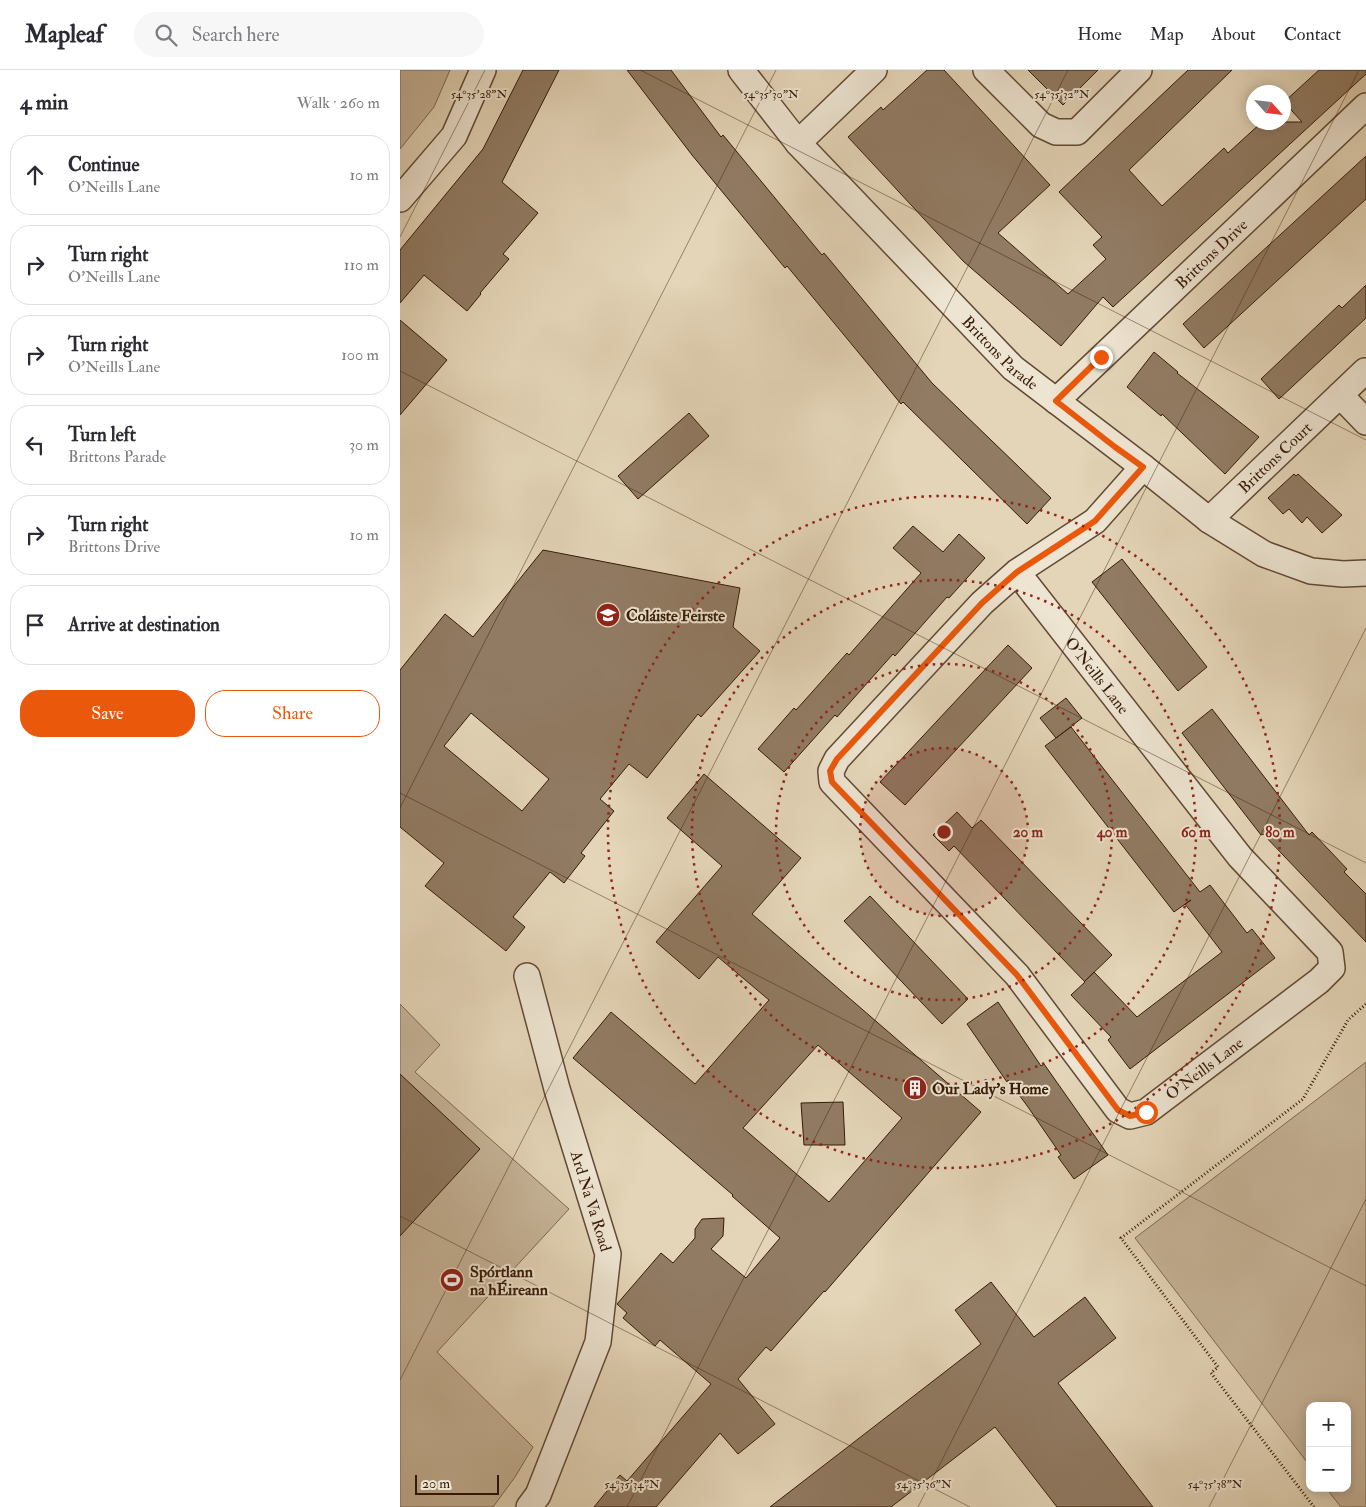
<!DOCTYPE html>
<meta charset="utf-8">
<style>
:root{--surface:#fff;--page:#f7f7f7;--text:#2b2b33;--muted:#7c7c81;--line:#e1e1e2;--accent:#ea580c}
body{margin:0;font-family:"IM FELL Double Pica",serif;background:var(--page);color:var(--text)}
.controls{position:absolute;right:15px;bottom:15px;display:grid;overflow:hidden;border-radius:10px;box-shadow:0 2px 12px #0003}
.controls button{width:45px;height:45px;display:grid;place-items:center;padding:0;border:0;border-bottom:1px solid var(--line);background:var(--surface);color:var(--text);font:25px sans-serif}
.compass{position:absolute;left:846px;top:15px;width:45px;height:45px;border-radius:50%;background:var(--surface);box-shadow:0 2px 12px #0003;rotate:117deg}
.scale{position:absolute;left:15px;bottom:12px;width:84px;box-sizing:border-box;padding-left:5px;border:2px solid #371a07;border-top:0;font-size:14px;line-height:18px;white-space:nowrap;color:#371a07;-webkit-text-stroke:4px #ede4d1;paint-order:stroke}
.stop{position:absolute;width:15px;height:15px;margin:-11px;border:4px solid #ea580c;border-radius:50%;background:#fff}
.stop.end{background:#ea580c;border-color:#fff;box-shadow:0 1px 5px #0008}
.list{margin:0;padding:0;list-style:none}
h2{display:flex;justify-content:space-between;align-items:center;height:65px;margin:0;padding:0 20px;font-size:21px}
h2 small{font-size:16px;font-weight:400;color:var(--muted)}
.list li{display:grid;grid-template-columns:32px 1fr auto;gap:15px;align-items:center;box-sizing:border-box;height:80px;margin:0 10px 10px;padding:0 10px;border:1px solid var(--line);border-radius:20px}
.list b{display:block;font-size:19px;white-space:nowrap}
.list p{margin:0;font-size:16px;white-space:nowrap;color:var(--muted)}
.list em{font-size:16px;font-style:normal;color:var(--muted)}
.actions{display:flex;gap:10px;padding:15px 20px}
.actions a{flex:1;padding:11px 0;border:1px solid var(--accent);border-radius:20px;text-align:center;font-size:18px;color:var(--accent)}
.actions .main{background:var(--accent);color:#fff}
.icon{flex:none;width:28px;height:28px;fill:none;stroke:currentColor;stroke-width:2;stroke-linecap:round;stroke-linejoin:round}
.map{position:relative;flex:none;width:966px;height:1437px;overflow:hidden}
header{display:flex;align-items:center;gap:30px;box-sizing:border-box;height:70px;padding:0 25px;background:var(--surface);border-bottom:1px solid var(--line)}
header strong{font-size:24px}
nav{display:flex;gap:28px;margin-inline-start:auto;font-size:18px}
.search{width:350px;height:45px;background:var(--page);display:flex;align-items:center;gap:12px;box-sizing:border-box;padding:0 18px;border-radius:28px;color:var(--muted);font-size:19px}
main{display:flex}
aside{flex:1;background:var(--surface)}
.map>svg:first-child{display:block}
.green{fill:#c7b59a;stroke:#7f6850}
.building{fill:#917b63;stroke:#371a07;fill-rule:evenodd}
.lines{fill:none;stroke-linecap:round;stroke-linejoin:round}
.minor-casing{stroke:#624933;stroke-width:28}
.path{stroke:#371a07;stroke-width:3;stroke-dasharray:1 2.5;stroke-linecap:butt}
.minor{stroke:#ede4d1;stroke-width:25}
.route{stroke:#ea580c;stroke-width:6}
.ticks{fill:none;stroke:#371a07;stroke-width:1;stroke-opacity:0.45}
.ring{fill:none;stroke:#8f2418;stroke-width:2.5;stroke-dasharray:2.5 5}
.labels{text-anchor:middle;stroke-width:4;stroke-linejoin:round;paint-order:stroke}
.street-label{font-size:16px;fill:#371a07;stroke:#ede4d1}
.poi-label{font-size:16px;font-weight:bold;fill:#371a07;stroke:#ede4d1;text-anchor:start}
.ticks-label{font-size:12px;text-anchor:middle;fill:#371a07;stroke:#ede4d1;stroke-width:4;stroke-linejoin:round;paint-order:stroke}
.centre{fill:#8f2418;stroke:#ede4d1;stroke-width:2.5}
.ring-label{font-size:15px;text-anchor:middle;font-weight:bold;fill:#8f2418;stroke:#ede4d1;stroke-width:4;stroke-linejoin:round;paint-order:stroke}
</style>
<header>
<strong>Mapleaf</strong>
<div class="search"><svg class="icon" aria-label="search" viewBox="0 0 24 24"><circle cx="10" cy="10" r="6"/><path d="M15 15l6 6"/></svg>Search here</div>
<nav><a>Home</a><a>Map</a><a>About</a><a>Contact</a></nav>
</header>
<main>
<aside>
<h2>4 min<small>Walk · 260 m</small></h2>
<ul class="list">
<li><svg class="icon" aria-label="ahead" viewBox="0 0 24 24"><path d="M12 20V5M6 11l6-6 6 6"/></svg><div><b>Continue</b><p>O'Neills Lane</p></div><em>10 m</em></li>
<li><svg class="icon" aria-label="right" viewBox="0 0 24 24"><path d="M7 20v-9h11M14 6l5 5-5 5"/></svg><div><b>Turn right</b><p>O'Neills Lane</p></div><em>110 m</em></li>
<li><svg class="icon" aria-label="right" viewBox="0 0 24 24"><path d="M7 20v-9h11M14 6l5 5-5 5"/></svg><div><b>Turn right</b><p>O'Neills Lane</p></div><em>100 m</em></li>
<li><svg class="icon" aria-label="left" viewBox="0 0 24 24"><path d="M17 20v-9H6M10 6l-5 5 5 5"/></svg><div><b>Turn left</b><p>Brittons Parade</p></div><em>30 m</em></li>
<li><svg class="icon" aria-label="right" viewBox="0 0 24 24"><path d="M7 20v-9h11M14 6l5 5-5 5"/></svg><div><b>Turn right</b><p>Brittons Drive</p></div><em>10 m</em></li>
<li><svg class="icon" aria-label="arrive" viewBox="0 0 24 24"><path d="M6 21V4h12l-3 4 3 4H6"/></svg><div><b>Arrive at destination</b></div></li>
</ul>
<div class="actions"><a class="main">Save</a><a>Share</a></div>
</aside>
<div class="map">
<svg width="966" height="1437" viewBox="0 0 966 1437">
<rect width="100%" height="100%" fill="#e4d5b8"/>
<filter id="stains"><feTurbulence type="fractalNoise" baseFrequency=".004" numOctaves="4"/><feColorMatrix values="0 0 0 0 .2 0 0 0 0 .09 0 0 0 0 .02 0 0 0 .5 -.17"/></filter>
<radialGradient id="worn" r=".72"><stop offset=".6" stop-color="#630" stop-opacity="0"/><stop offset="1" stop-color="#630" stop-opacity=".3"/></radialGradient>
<path class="green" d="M 0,0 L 50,0 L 34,37 L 0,79 Z
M 0,934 L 40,975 L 15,1002 L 169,1139 L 37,1282 L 133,1377 L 115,1407 L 93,1437 L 0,1437 Z
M 966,992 L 966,1437 L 941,1437 L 926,1418 L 947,1418 L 947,1336 L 910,1336 L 910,1396 L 735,1168 Z"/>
<path class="building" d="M 123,0 L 159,0 L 102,112 L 138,143 L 103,184 L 109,189 L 80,223 L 81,224 L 67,241 L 24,205 L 0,233 L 0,180 L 83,79 Z
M 227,0 L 271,0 L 321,67 L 323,65 L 422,185 L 424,183 L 532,313 L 651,428 L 627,454 L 503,332 L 501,334 L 387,196 L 385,198 L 292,85 Z
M 527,0 L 544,0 L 650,115 L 598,163 L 668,224 L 706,189 L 693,175 L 702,167 L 659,122 L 788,0 L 832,0 L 729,100 L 762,136 L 824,78 L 828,83 L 862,52 L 902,52 L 884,32 L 919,0 L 966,0 L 966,4 L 713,237 L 703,227 L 661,276 L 563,191 L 448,67 L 481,37 L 483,40 Z
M 628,0 L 698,0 L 663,35 Z
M 966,86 L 966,129 L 804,278 L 783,254 Z
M 966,215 L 966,248 L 879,329 L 861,309 L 939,235 L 942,238 Z
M 0,250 L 47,290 L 0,345 Z
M 754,282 L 778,302 L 777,303 L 859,367 L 825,404 L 762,344 L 761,346 L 727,317 Z
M 289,343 L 309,366 L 238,429 L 218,406 Z
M 894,404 L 896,406 L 898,404 L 942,445 L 922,463 L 907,447 L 902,453 L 889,439 L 883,444 L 868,428 Z
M 513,456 L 543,482 L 559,464 L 585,488 L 549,528 L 547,527 L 495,586 L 493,584 L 437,647 L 435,645 L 384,702 L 358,679 L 394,638 L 396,640 L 447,583 L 449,585 L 521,503 L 493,478 Z
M 143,480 L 340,518 L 333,557 L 360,581 L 301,647 L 298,644 L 247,708 L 229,694 L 200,729 L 214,741 L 181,783 L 185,786 L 164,813 L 150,802 L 113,847 L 125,857 L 106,881 L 25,816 L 44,793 L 0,757 L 0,600 L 45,544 L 73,567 ZM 71,643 L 149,709 L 122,741 L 44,676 Z
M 722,489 L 807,597 L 778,621 L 692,512 Z
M 608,575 L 632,598 L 505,735 L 480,712 Z
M 666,628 L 682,648 L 656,668 L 640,648 Z
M 812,639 L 909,765 L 912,762 L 947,799 L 944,802 L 966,824 L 966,872 L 863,764 L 861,765 L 782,663 Z
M 671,657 L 800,822 L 810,815 L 847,863 L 852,859 L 875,888 L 730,999 L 708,970 L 711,967 L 671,925 L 685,912 L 554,776 L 549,781 L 533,765 L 557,742 L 572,758 L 581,750 L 712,885 L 685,911 L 694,902 L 737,947 L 822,882 L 785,834 L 791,830 L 774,842 L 645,676 Z
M 304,704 L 401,788 L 352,844 L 581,1042 L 425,1222 L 424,1221 L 371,1281 L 366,1277 L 338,1309 L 375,1354 L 338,1384 L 320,1363 L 256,1437 L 194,1437 L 220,1405 L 227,1411 L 311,1314 L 260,1270 L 255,1276 L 223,1248 L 227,1243 L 217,1234 L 261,1183 L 273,1193 L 295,1168 L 295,1159 L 302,1149 L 324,1148 L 323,1166 L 311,1179 L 346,1208 L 380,1168 L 332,1126 L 333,1125 L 173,988 L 211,942 L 295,1014 L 369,930 L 318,887 L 299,909 L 256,872 L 322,796 L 267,748 ZM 418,975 L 502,1048 L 429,1132 L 343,1058 Z
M 470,826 L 568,929 L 542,954 L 444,851 Z
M 598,932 L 641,996 L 644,994 L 708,1085 L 674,1109 L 658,1087 L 661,1085 L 628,1037 L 608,1010 L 607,1012 L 567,954 Z
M 0,1004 L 80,1079 L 0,1166 Z
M 443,1032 L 445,1075 L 404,1075 L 401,1033 Z
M 591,1212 L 634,1267 L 685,1227 L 716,1268 L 658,1313 L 753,1437 L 657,1437 L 595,1357 L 491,1437 L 370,1437 L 581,1274 L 555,1240 Z"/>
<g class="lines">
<g class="minor-casing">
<g id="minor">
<path id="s1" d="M 341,0 L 398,73 L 613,298 L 743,397 L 809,450 L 864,484 L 911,501 L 943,504 L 966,503"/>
<path d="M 586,0 L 641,55 L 656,62 L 677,62 L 739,0"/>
<path d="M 398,73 L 474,0"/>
<path d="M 0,129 L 54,66 L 83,0"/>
<path d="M 940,325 L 966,352"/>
<path id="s2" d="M 656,331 L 966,36"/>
<path id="s3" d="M 809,450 L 965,301"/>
<path id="s4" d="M 617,502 L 840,787 L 930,882 L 932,898 L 919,911 L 746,1042 L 730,1046 L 718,1040 L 617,905 L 432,712 L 431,701 L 437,689 L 582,533 L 617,502 L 695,451 L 743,397"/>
<path id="s5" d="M 127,906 L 157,1019 L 208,1184 L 198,1272 L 138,1425 L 129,1437"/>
</g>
</g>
<path class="path" d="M 914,1437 L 811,1303 L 818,1297 L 721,1168 L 903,1029 L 948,950 L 966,934"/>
<use href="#minor" class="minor"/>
</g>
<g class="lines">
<path class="route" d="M 701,287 L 656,331 L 715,377 L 743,397 L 695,451 L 617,502 L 582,533 L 437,689 L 430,701 L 432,712 L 617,905 L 718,1040 L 730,1046 L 746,1042"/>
</g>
<path class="ticks" d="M 240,0 L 966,370M 0,167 L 85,0M 0,301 L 966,793M 0,723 L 966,1216M 0,738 L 376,0M 0,1146 L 570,1437M 0,1310 L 668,0M 227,1437 L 959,0M 518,1437 L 966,558M 809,1437 L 966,1129"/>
<circle cx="544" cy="762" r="84" fill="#8f2418" fill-opacity=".12"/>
<g class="ring">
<circle cx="544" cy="762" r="84"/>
<circle cx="544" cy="762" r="168"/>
<circle cx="544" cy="762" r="252"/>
<circle cx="544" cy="762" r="336"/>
</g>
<defs>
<g id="school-disc" transform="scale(1.25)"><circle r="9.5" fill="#8f2418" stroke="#ede4d1"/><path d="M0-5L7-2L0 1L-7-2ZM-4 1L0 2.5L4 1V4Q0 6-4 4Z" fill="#fff"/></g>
<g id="building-disc" transform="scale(1.25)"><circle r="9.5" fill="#8f2418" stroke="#ede4d1"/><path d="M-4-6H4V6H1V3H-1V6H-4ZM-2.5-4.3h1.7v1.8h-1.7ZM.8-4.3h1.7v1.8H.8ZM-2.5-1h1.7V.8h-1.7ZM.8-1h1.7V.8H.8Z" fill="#fff"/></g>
<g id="stadium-disc" transform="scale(1.25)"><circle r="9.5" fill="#8f2418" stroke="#ede4d1"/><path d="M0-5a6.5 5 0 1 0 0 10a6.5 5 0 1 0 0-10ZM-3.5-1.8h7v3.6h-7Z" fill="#fff"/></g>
</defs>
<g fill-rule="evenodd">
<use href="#school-disc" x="208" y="545"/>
<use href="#building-disc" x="515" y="1018"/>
<use href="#stadium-disc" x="52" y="1210"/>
</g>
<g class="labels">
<g class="street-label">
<text dy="6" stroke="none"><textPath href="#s2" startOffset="214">Brittons Drive</textPath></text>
<text dy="6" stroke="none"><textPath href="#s1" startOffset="384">Brittons Parade</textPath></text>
<text dy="6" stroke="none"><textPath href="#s3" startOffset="91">Brittons Court</textPath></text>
<text dy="6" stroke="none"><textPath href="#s4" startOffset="131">O'Neills Lane</textPath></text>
<text transform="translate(804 998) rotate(-37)" y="6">O'Neills Lane</text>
<text dy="6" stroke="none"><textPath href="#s5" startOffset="234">Ard Na Va Road</textPath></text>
</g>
<g class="poi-label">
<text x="226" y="551">Coláiste Feirste</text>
<text x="532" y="1024">Our Lady's Home</text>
<text x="70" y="1207">Spórtlann<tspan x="70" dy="18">na hÉireann</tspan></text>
</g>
</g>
<g class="ticks-label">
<text x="79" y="28">54°35'28"N</text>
<text x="371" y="28">54°35'30"N</text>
<text x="662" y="28">54°35'32"N</text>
<text x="232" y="1418">54°35'34"N</text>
<text x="524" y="1418">54°35'36"N</text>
<text x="815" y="1418">54°35'38"N</text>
</g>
<circle cx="544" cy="762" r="8" class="centre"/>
<g class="ring-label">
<text x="628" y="767">20 m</text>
<text x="712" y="767">40 m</text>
<text x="796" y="767">60 m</text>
<text x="880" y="767">80 m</text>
</g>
<rect width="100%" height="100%" filter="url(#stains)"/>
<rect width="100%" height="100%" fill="url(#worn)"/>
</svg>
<div class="controls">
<button>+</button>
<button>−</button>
</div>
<svg class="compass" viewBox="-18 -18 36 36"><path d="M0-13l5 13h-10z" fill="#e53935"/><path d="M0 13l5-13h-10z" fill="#7c7c81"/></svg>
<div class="scale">20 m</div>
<div class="stop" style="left:746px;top:1042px"></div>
<div class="stop end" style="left:701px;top:287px"></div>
</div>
</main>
